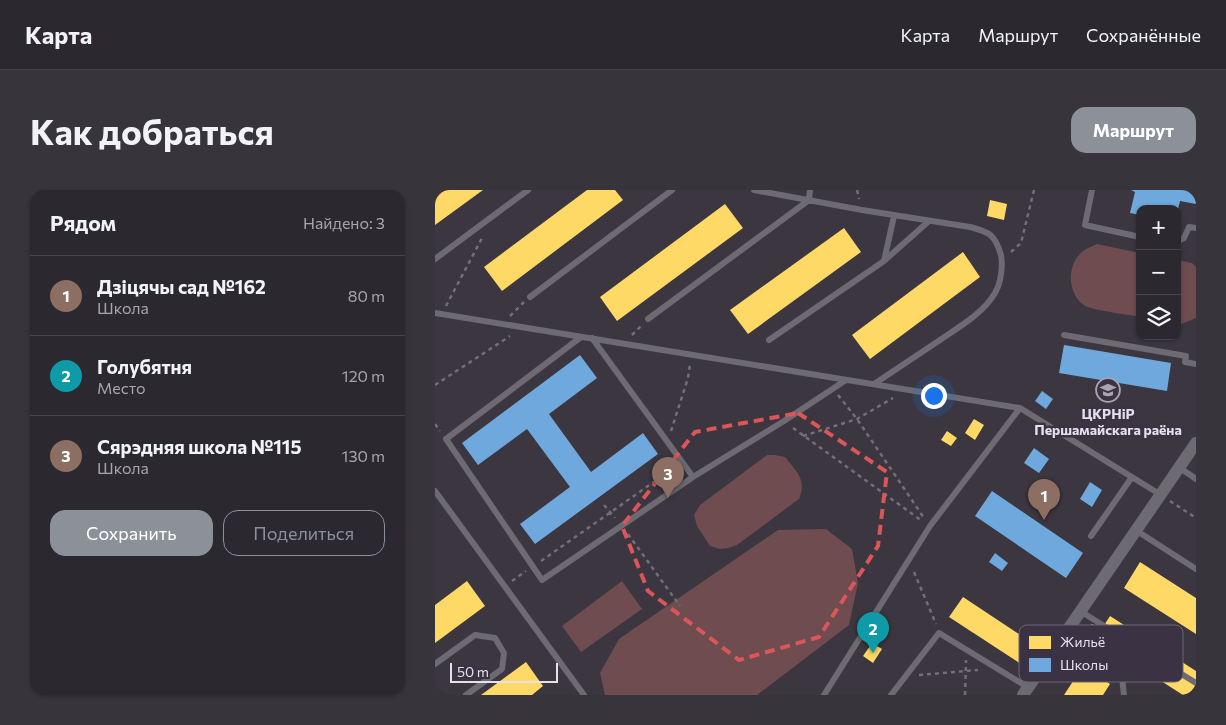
<!DOCTYPE html>
<html lang="ru">
<meta charset="utf-8">
<style>
:root{--surface:#2c282f;--page:#38343b;--text:#f1f3f6;--muted:#a6a6aa;--line:#48444b;--accent:#8c9099}
body{margin:0;font-family:Commissioner,sans-serif;background:var(--page);color:var(--text)}
.controls{position:absolute;right:15px;top:15px;display:grid;overflow:hidden;border-radius:10px;box-shadow:0 1px 4px #0004}
.controls button{width:45px;height:45px;display:grid;place-items:center;padding:0;border:0;border-bottom:1px solid var(--line);background:var(--surface);color:var(--text);font:25px sans-serif}
.scale{position:absolute;left:15px;bottom:12px;width:108px;box-sizing:border-box;padding-left:5px;border:2px solid #e6e0ec;border-top:0;font-size:14px;line-height:18px;white-space:nowrap;color:#e6e0ec;-webkit-text-stroke:4px #3b3243;paint-order:stroke}
.you{position:absolute;left:498px;top:205px;width:18px;height:18px;margin:-12px;border:4px solid #fff;border-radius:50%;background:#1a73e8;box-shadow:0 0 0 8px #1a73e833}
.badge{display:grid;place-items:center;width:32px;height:32px;border-radius:50%;background:var(--accent);color:#fff;font-size:16px;font-weight:700}
.pin{position:absolute;translate:-50% -41px;filter:drop-shadow(0 1px 2px #0008)}
.pin::after{content:'';position:absolute;top:26px;width:18px;height:15px;background:inherit;clip-path:polygon(0 0,100% 0,50% 100%)}
.list{margin:0;padding:0;list-style:none}
h2{display:flex;justify-content:space-between;align-items:center;height:65px;margin:0;padding:0 20px;font-size:21px}
h2 small{font-size:16px;font-weight:400;color:var(--muted)}
.list li{display:grid;grid-template-columns:32px 1fr auto;gap:15px;align-items:center;box-sizing:border-box;height:80px;padding:0 20px;border-top:1px solid var(--line)}
.list b{display:block;font-size:19px;white-space:nowrap}
.list p{margin:0;font-size:16px;white-space:nowrap;color:var(--muted)}
.list em{font-size:16px;font-style:normal;color:var(--muted)}
.actions{display:flex;gap:10px;padding:15px 20px}
.actions a{flex:1;padding:11px 0;border:1px solid var(--accent);border-radius:15px;text-align:center;font-size:18px;color:var(--accent)}
.actions .main{background:var(--accent);color:#fff}
.icon{flex:none;width:28px;height:28px;fill:none;stroke:currentColor;stroke-width:2;stroke-linecap:round;stroke-linejoin:round}
.map{position:relative;flex:none;width:761px;height:505px;overflow:hidden;border-radius:15px}
header{display:flex;align-items:center;gap:30px;box-sizing:border-box;height:70px;padding:0 25px;background:var(--surface);border-bottom:1px solid var(--line)}
header strong{font-size:24px}
nav{display:flex;gap:28px;margin-inline-start:auto;font-size:18px}
.intro{display:flex;align-items:center;justify-content:space-between;box-sizing:border-box;height:120px;padding:0 30px}
h1{margin:0;font-size:35px}
.button{padding:12px 22px;border-radius:15px;background:var(--accent);color:#fff;font-size:18px;font-weight:700}
main{display:flex;gap:30px;padding:0 30px}
aside{flex:1;background:var(--surface);border-radius:15px;box-shadow:0 1px 4px #0004}
.map>svg:first-child{display:block}
.green{fill:#6f4c4f}
.homes{fill:#ffd966}
.schools{fill:#6fa8dc}
.lines{fill:none;stroke-linecap:round;stroke-linejoin:round}
.path{stroke:#727075;stroke-width:2.5;stroke-dasharray:4 4;stroke-linecap:butt}
.service{stroke:#6d6a71;stroke-width:6}
.minor{stroke:#6d6a71;stroke-width:12}
.marked{fill:none;stroke:#da5659;stroke-width:4;stroke-dasharray:10 6;stroke-linejoin:round}
.labels{text-anchor:middle;stroke-width:5;stroke-linejoin:round;paint-order:stroke}
.poi-label{font-size:14px;font-weight:bold;fill:#e6e0ec;stroke:#3b3243}
.key{fill:#3b3243;stroke:#6e6676;stroke-width:1}
.key-label{font-size:14px;fill:#e6e0ec}
</style>
<header>
<strong>Карта</strong>
<nav><a>Карта</a><a>Маршрут</a><a>Сохранённые</a></nav>
</header>
<div class="intro"><h1>Как добраться</h1><a class="button">Маршрут</a></div>
<main>
<aside>
<h2>Рядом<small>Найдено: 3</small></h2>
<ul class="list">
<li><span class="badge" style="background:#8d6e63">1</span><div><b>Дзіцячы сад №162</b><p>Школа</p></div><em>80 m</em></li>
<li><span class="badge" style="background:#0f9aa8">2</span><div><b>Голубятня</b><p>Место</p></div><em>120 m</em></li>
<li><span class="badge" style="background:#8d6e63">3</span><div><b>Сярэдняя школа №115</b><p>Школа</p></div><em>130 m</em></li>
</ul>
<div class="actions"><a class="main">Сохранить</a><a>Поделиться</a></div>
</aside>
<div class="map">
<svg width="761" height="505" viewBox="0 0 761 505">
<rect width="100%" height="100%" fill="#3b363f"/>
<path class="green" d="M 662,54 L 705,63 L 705,127 C 694,125 658,120 650,116 C 632,105 631,74 648,61 C 652,58 658,56 662,54 Z
M 742,70 L 757,73 L 761,77 L 761,128 L 744,135 L 742,135 Z
M 332,265 L 340,265 L 350,267 C 362,282 372,290 364,309 L 302,355 L 293,358 L 285,359 L 275,356 L 262,336 L 259,325 L 265,315 Z
M 391,339 L 417,359 L 423,393 L 414,435 L 322,505 L 170,505 L 165,483 L 184,449 L 343,340 Z
M 187,391 L 207,419 L 146,462 L 127,436 Z"/>
<path class="homes" d="M 0,0 L 48,0 L 0,35 Z
M 152,0 L 180,0 L 188,10 L 67,101 L 49,77 Z
M 555,10 L 572,14 L 569,30 L 552,26 Z
M 290,14 L 308,38 L 182,131 L 165,107 Z
M 409,38 L 426,62 L 313,144 L 295,120 Z
M 528,62 L 545,87 L 435,169 L 417,145 Z
M 539,229 L 549,235 L 540,250 L 530,243 Z
M 512,241 L 522,248 L 516,256 L 506,250 Z
M 705,372 L 761,408 L 761,444 L 689,398 Z
M 32,391 L 50,416 L 0,453 L 0,415 Z
M 528,407 L 605,458 L 592,478 L 514,427 Z
M 675,426 L 761,481 L 761,505 L 748,505 L 651,443 L 657,434 L 666,440 Z
M 437,453 L 447,459 L 438,473 L 428,466 Z
M 91,472 L 108,496 L 97,505 L 46,505 Z
M 648,476 L 675,494 L 668,505 L 629,505 Z"/>
<path class="schools" d="M 696,0 L 761,0 L 761,14 L 745,11 L 743,19 L 705,19 L 705,25 L 695,23 L 700,2 Z
M 629,155 L 736,173 L 732,201 L 624,183 Z
M 145,165 L 162,188 L 114,224 L 156,282 L 208,243 L 223,264 L 100,354 L 85,334 L 135,297 L 92,239 L 43,275 L 27,253 Z
M 607,201 L 618,209 L 611,219 L 600,211 Z
M 599,258 L 614,269 L 604,283 L 589,273 Z
M 655,292 L 667,300 L 657,317 L 645,309 Z
M 557,301 L 648,363 L 631,388 L 540,326 Z
M 560,363 L 573,373 L 567,381 L 554,372 Z"/>
<g class="lines">
<path class="path" d="M 422,0 L 424,9
M 576,62 L 586,53 L 599,0
M 11,116 L 47,48
M 75,126 L 89,112
M 197,145 L 207,135
M 0,195 L 75,146
M 403,205 L 422,229 L 489,328
M 0,234 L 5,241
M 358,238 L 487,331
M 236,241 L 253,188 L 255,174
M 368,246 L 422,229 L 458,208
M 735,311 L 761,328
M 169,315 L 180,328
M 193,344 L 245,416
M 106,371 L 233,282 L 233,270
M 479,382 L 501,434
M 77,391 L 91,381
M 484,485 L 543,480
M 530,505 L 531,470"/>
<path class="service" d="M 319,0 L 427,20 L 535,37 C 555,42 560,45 566,65 C 568,76 566,93 560,103 C 548,124 522,138 502,152 C 481,166 460,180 439,194
M 657,0 L 650,35 L 705,47
M 742,52 L 749,48 L 754,37 L 761,38
M 0,69 L 93,0
M 450,70 L 494,31
M 95,107 L 237,0
M 0,123 L 585,218
M 213,129 L 374,10 L 375,0
M 629,145 L 751,166 L 750,172 L 761,174
M 146,147 L 11,249 L 107,390 L 258,287 L 349,231 L 411,190
M 157,148 L 258,287
M 334,150 L 449,71 L 459,26
M 745,278 L 761,289
M 0,301 L 149,505
M 702,341 L 761,379
M 656,346 L 697,287
M 645,421 L 761,493
M 631,442 L 686,478 L 689,505
M 0,474 L 40,445 L 60,448 L 69,463 L 67,479 L 31,505
M 389,505 L 495,336 L 585,218 L 726,305
M 456,505 L 504,443 L 594,498"/>
<path class="minor" d="M 588,505 L 761,253"/>
</g>
<path class="marked" d="M 363,223 L 452,282 L 443,356 L 384,447 L 304,470 L 213,401 L 187,336 L 260,242 Z"/>
<defs>
<g id="school-ring" transform="scale(1.25)"><circle r="9.5" fill="#3b3243" stroke="#aaa4af" stroke-width="1.5"/><path d="M0-5L7-2L0 1L-7-2ZM-4 1L0 2.5L4 1V4Q0 6-4 4Z" fill="#aaa4af"/></g>
</defs>
<g fill-rule="evenodd">
<use href="#school-ring" x="673" y="200"/>
</g>
<g class="labels">
<g class="poi-label">
<text x="673" y="229">ЦКРНіР<tspan x="673" dy="16">Першамайскага раёна</tspan></text>
</g>
</g>
<rect x="584" y="435" width="164" height="57" rx="8" class="key"/>
<rect x="594" y="446" width="22" height="13" fill="#ffd966"/>
<rect x="594" y="468" width="22" height="14" fill="#6fa8dc"/>
<g class="key-label">
<text x="625" y="457">Жильё</text>
<text x="625" y="480">Школы</text>
</g>
</svg>
<div class="controls">
<button>+</button>
<button>−</button>
<button><svg class="icon" aria-label="layers" viewBox="0 0 24 24"><path d="M12 4l9 5-9 5-9-5zM3 14l9 5 9-5"/></svg></button>
</div>
<div class="scale">50 m</div>
<div class="you"></div>
<div class="pin badge" style="left:609px;top:330px;background:#8d6e63">1</div>
<div class="pin badge" style="left:438px;top:463px;background:#0f9aa8">2</div>
<div class="pin badge" style="left:233px;top:308px;background:#8d6e63">3</div>
</div>
</main>
